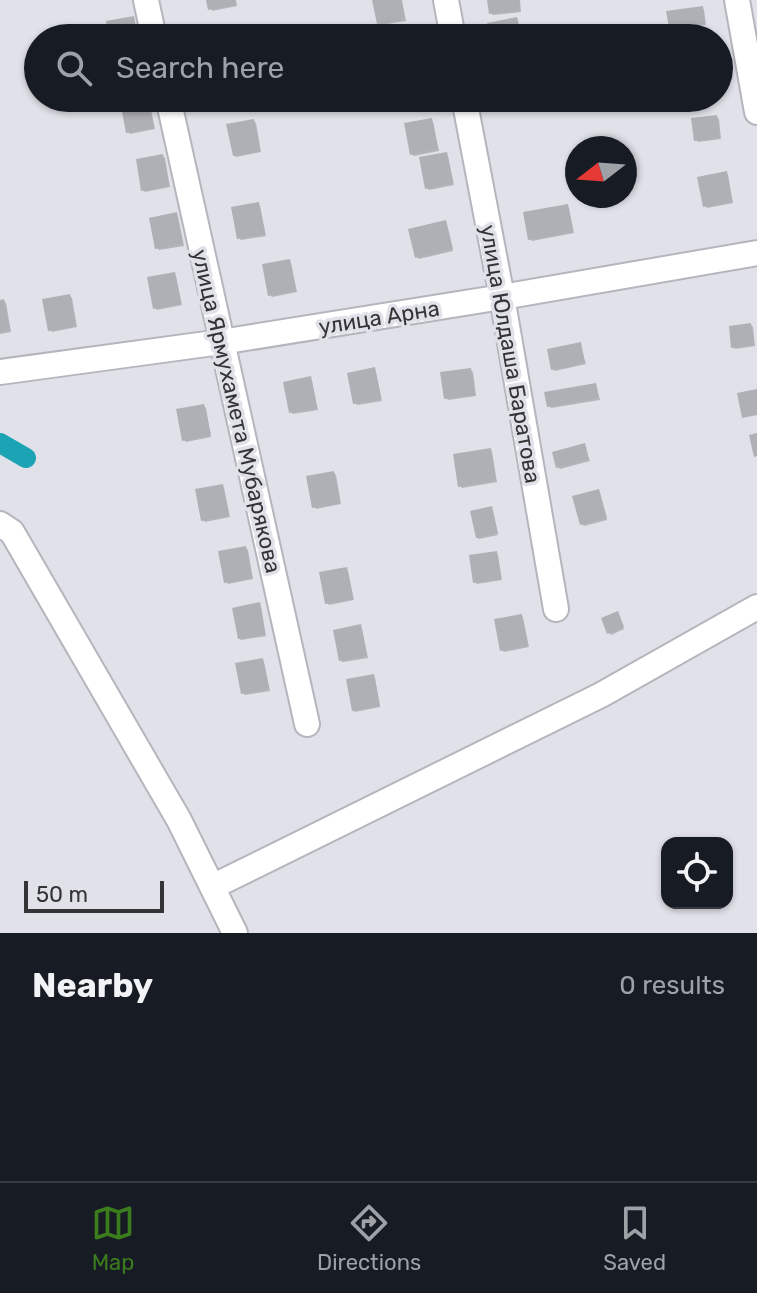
<!DOCTYPE html>
<meta charset="utf-8">
<style>
:root{--surface:#171b24;--page:#242831;--text:#f1f3f6;--muted:#9ea1a6;--line:#363941;--accent:#3b7c1c}
body{margin:0;font-family:Rubik,sans-serif;background:var(--page);color:var(--text)}
.controls{position:absolute;right:24px;bottom:24px;display:grid;overflow:hidden;border-radius:16px;box-shadow:0 2px 6px #0004}
.controls button{width:72px;height:72px;display:grid;place-items:center;padding:0;border:0;border-bottom:2px solid var(--line);background:var(--surface);color:var(--text);font:40px sans-serif}
.compass{position:absolute;left:565px;top:136px;width:72px;height:72px;border-radius:50%;background:var(--surface);box-shadow:0 2px 6px #0004;rotate:253deg}
.scale{position:absolute;left:24px;bottom:20px;width:140px;box-sizing:border-box;padding-left:8px;border:4px solid #343437;border-top:0;font-size:22px;line-height:28px;white-space:nowrap;color:#343437;-webkit-text-stroke:6px #e1e2e9;paint-order:stroke}
.list{margin:0;padding:0;list-style:none}
h2{display:flex;justify-content:space-between;align-items:center;height:104px;margin:0;padding:0 32px;font-size:34px}
h2 small{font-size:26px;font-weight:400;color:var(--muted)}
.icon{flex:none;width:44px;height:44px;fill:none;stroke:currentColor;stroke-width:2;stroke-linecap:round;stroke-linejoin:round}
.map{position:relative;flex:none;width:757px;height:933px;overflow:hidden}
.search{position:absolute;background:var(--surface);box-shadow:0 2px 6px #0004;left:24px;right:24px;top:24px;height:88px;display:flex;align-items:center;gap:20px;box-sizing:border-box;padding:0 28px;border-radius:44px;color:var(--muted);font-size:30px}
.sheet{height:248px;background:var(--surface)}
nav{display:flex;justify-content:space-around;align-items:center;box-sizing:border-box;height:112px;border-top:2px solid var(--line);background:var(--surface);font-size:22px;color:var(--muted)}
nav a{display:grid;justify-items:center;gap:4px}
nav .on{color:var(--accent)}
.map>svg:first-child{display:block}
.shadow{fill:#0003}
.lines{fill:none;stroke-linecap:round;stroke-linejoin:round}
.canal{stroke:#1ca3b4;stroke-width:20}
.building{fill:#afafb6}
.minor-casing{stroke:#b5b6bd;stroke-width:28}
.minor{stroke:#fff;stroke-width:24}
.labels{text-anchor:middle;stroke-width:7;stroke-linejoin:round;paint-order:stroke}
.street-label{font-size:22px;fill:#343437;stroke:#e1e2e9}
</style>
<div class="map">
<svg width="757" height="933" viewBox="0 0 757 933">
<rect width="100%" height="100%" fill="#e1e2e9"/>
<path class="shadow" d="M 208,0 L 236,0 L 237,6 L 212,11 Z
M 374,0 L 402,0 L 406,21 L 381,25 L 379,23 Z
M 489,0 L 520,0 L 521,12 L 493,15 L 491,13 Z
M 702,8 L 704,10 L 706,25 L 672,29 L 670,27 Z
M 147,98 L 149,100 L 155,129 L 130,134 L 128,132 Z
M 228,98 L 256,98 L 231,102 Z
M 645,98 L 664,98 L 647,102 Z
M 717,117 L 719,119 L 721,139 L 698,142 L 696,140 Z
M 431,120 L 433,122 L 439,151 L 414,156 L 412,154 Z
M 254,121 L 256,123 L 261,152 L 236,157 L 234,155 Z
M 446,154 L 448,156 L 454,185 L 429,190 L 427,188 Z
M 163,156 L 165,158 L 170,187 L 145,192 L 143,190 Z
M 726,174 L 728,175 L 733,203 L 707,208 L 705,206 Z
M 258,204 L 260,206 L 266,236 L 241,240 L 239,238 Z
M 567,206 L 569,208 L 574,233 L 532,241 L 530,239 Z
M 176,215 L 178,217 L 184,246 L 159,250 L 157,248 Z
M 445,222 L 453,251 L 419,259 L 417,257 Z
M 289,261 L 291,263 L 297,292 L 272,297 L 270,295 Z
M 174,274 L 176,276 L 182,305 L 157,310 L 155,308 Z
M 70,296 L 72,298 L 77,327 L 52,332 L 50,330 Z
M 4,301 L 6,303 L 11,332 L 0,334 L 0,302 Z
M 751,325 L 753,327 L 755,346 L 735,349 L 733,347 Z
M 580,345 L 586,364 L 555,371 L 553,369 Z
M 375,370 L 376,372 L 382,401 L 357,405 L 355,403 Z
M 471,370 L 473,372 L 476,396 L 448,400 L 446,398 Z
M 310,379 L 312,381 L 318,410 L 293,414 L 291,412 Z
M 596,385 L 600,400 L 551,408 L 549,406 Z
M 204,406 L 206,408 L 211,437 L 186,442 L 184,440 Z
M 584,446 L 590,461 L 560,469 L 558,467 Z
M 490,450 L 492,452 L 497,482 L 462,488 L 460,486 Z
M 334,473 L 336,475 L 341,504 L 316,509 L 314,507 Z
M 222,486 L 224,488 L 230,517 L 205,522 L 203,520 Z
M 598,491 L 607,520 L 584,526 L 582,524 Z
M 491,509 L 498,535 L 479,539 L 477,537 Z
M 246,548 L 248,550 L 253,579 L 228,584 L 226,582 Z
M 496,553 L 498,555 L 502,580 L 477,584 L 475,582 Z
M 346,569 L 348,571 L 354,600 L 329,605 L 327,603 Z
M 259,604 L 261,606 L 266,636 L 241,640 L 239,638 Z
M 521,616 L 523,618 L 529,647 L 504,652 L 502,650 Z
M 619,616 L 624,629 L 611,635 L 609,633 Z
M 360,627 L 362,629 L 368,658 L 343,662 L 341,661 Z
M 262,660 L 264,662 L 270,691 L 245,695 L 243,693 Z
M 373,676 L 375,678 L 380,707 L 355,712 L 353,710 Z"/>
<g class="lines">
<path class="canal" d="M 0,443 L 26,458"/>
</g>
<path class="building" d="M 206,0 L 235,0 L 236,5 L 208,10 Z
M 372,0 L 401,0 L 405,19 L 377,24 Z
M 487,0 L 519,0 L 520,10 L 489,14 Z
M 703,6 L 705,24 L 669,28 L 666,11 Z
M 134,16 L 138,38 L 109,38 L 106,21 Z
M 517,17 L 522,38 L 491,38 L 487,23 Z
M 239,30 L 240,38 L 211,38 L 210,35 Z
M 413,31 L 415,38 L 382,38 L 382,36 Z
M 138,98 L 148,98 L 154,128 L 126,133 L 120,101 Z
M 717,115 L 720,138 L 694,141 L 691,118 Z
M 432,118 L 438,149 L 410,155 L 404,123 Z
M 254,119 L 260,151 L 233,156 L 226,124 Z
M 447,152 L 453,183 L 425,189 L 419,157 Z
M 163,154 L 169,186 L 141,191 L 136,159 Z
M 727,171 L 732,202 L 703,207 L 697,177 Z
M 259,202 L 265,234 L 237,239 L 231,207 Z
M 568,204 L 573,232 L 528,240 L 523,212 Z
M 177,212 L 183,244 L 155,249 L 149,218 Z
M 446,220 L 453,249 L 415,258 L 408,229 Z
M 290,259 L 296,291 L 268,296 L 262,264 Z
M 175,272 L 181,304 L 153,309 L 147,277 Z
M 70,294 L 76,326 L 48,331 L 42,299 Z
M 4,299 L 10,330 L 0,332 L 0,300 Z
M 751,323 L 754,345 L 731,348 L 729,326 Z
M 581,342 L 585,363 L 551,370 L 547,349 Z
M 375,367 L 381,399 L 353,404 L 347,373 Z
M 471,368 L 475,395 L 444,399 L 440,372 Z
M 311,376 L 317,408 L 289,413 L 283,382 Z
M 596,383 L 599,398 L 547,407 L 544,392 Z
M 757,389 L 757,415 L 742,418 L 737,393 Z
M 204,404 L 211,435 L 182,441 L 176,409 Z
M 757,433 L 757,456 L 754,457 L 749,435 Z
M 585,443 L 589,459 L 556,468 L 552,452 Z
M 491,448 L 496,480 L 458,487 L 453,454 Z
M 334,471 L 340,503 L 312,508 L 306,476 Z
M 223,484 L 229,516 L 201,521 L 195,489 Z
M 599,489 L 607,518 L 580,525 L 572,496 Z
M 492,506 L 498,533 L 476,538 L 470,511 Z
M 246,546 L 252,578 L 224,583 L 218,551 Z
M 497,551 L 501,579 L 473,583 L 469,555 Z
M 347,567 L 353,599 L 325,604 L 319,572 Z
M 260,602 L 265,634 L 238,639 L 232,608 Z
M 618,611 L 624,627 L 607,634 L 601,618 Z
M 522,614 L 528,646 L 500,651 L 494,619 Z
M 361,624 L 367,656 L 339,661 L 333,630 Z
M 263,658 L 269,689 L 241,694 L 235,663 Z
M 374,674 L 380,706 L 352,711 L 346,679 Z"/>
<g class="lines">
<g class="minor-casing">
<path id="minor" d="M 146,0 L 154,38
M 446,0 L 453,38
M 737,0 L 757,112
M 168,98 L 307,724
M 464,98 L 502,297 L 556,609
M 0,372 L 221,342 L 502,297 L 757,253
M 0,524 L 12,532 L 179,820 L 235,933
M 212,887 L 601,695 L 757,607"/>
</g>
<use href="#minor" class="minor"/>
</g>
<g class="labels">
<g class="street-label">
<text transform="translate(379 317) rotate(-9)" y="8">улица Арна</text>
<text transform="translate(511 354) rotate(80)" y="8">улица Юлдаша Баратова</text>
<text transform="translate(237 411) rotate(77)" y="8">улица Ярмухамета Мубарякова</text>
</g>
</g>
</svg>
<div class="controls">
<button><svg class="icon" aria-label="locate" viewBox="0 0 24 24"><circle cx="12" cy="12" r="6"/><path d="M12 2v4M12 18v4M2 12h4M18 12h4"/></svg></button>
</div>
<svg class="compass" viewBox="-18 -18 36 36"><path d="M0-13l5 13h-10z" fill="#e53935"/><path d="M0 13l5-13h-10z" fill="#9ea1a6"/></svg>
<div class="scale">50 m</div>
<div class="search"><svg class="icon" aria-label="search" viewBox="0 0 24 24"><circle cx="10" cy="10" r="6"/><path d="M15 15l6 6"/></svg>Search here</div>
</div>
<section class="sheet">
<h2>Nearby<small>0 results</small></h2>
<ul class="list">
</ul>
</section>
<nav>
<a class="on"><svg class="icon" aria-label="map" viewBox="0 0 24 24"><path d="M3 6l6-2 6 2 6-2v14l-6 2-6-2-6 2zM9 4v14M15 6v14"/></svg>Map</a>
<a><svg class="icon" aria-label="directions" viewBox="0 0 24 24"><path d="M12 3l9 9-9 9-9-9zM9 14v-3h6M13 9l2 2-2 2"/></svg>Directions</a>
<a><svg class="icon" aria-label="saved" viewBox="0 0 24 24"><path d="M7 4h10v16l-5-4-5 4z"/></svg>Saved</a>
</nav>
